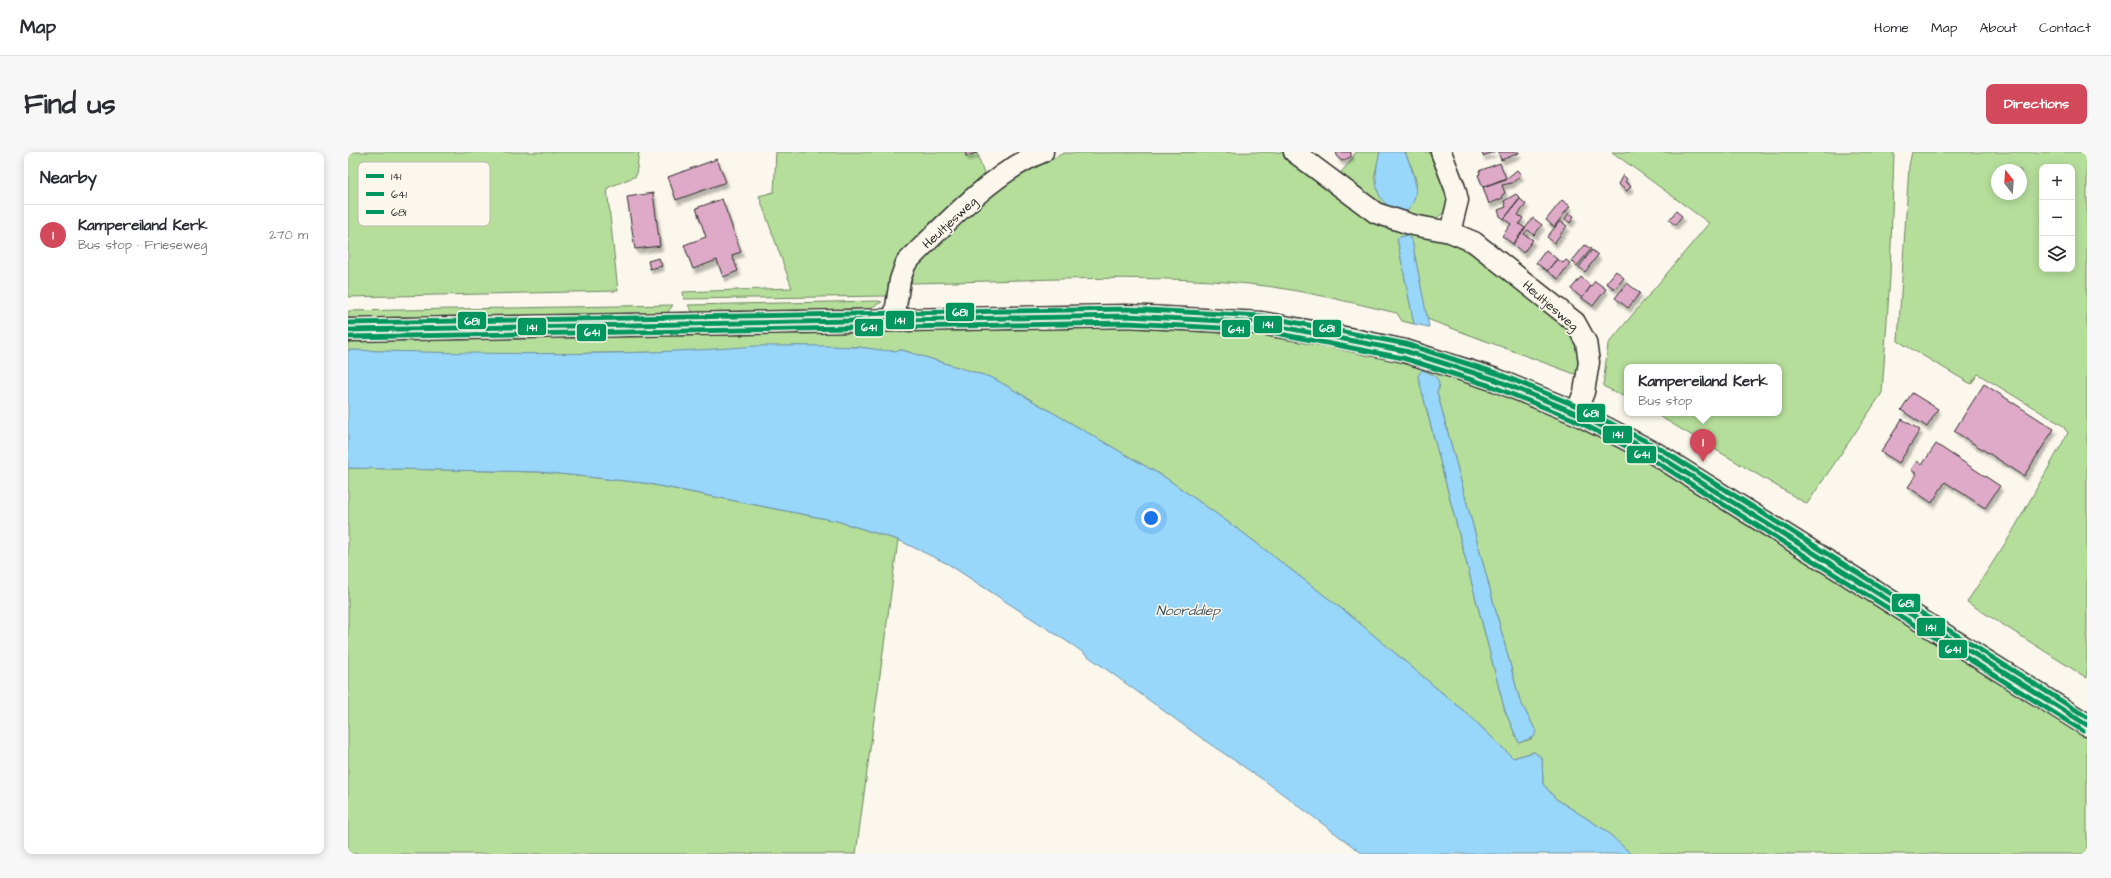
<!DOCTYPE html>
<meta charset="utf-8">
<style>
:root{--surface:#fff;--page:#f7f7f7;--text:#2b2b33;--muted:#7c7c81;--line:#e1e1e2;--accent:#d1495b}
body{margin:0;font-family:"Architects Daughter",sans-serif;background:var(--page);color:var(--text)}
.controls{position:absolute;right:12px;top:12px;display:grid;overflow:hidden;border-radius:8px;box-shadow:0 2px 10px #0003}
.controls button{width:36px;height:36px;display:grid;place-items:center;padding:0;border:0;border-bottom:1px solid var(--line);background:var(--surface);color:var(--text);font:20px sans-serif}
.compass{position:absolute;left:1643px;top:12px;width:36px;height:36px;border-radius:50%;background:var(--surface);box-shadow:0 2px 10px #0003;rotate:343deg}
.you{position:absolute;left:803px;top:366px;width:14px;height:14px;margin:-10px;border:3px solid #fff;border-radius:50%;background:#1a73e8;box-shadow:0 0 0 6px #1a73e833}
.badge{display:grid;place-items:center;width:26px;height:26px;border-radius:50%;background:var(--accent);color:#fff;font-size:13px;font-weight:700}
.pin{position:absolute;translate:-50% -33px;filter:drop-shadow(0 1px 2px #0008)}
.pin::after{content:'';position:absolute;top:21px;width:14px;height:12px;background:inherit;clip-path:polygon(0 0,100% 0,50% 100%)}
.popup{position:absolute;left:1276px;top:212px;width:158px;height:52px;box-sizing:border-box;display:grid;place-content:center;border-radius:8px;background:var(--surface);filter:drop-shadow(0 1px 3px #0005);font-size:13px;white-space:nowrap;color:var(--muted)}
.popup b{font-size:15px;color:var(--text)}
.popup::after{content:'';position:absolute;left:50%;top:100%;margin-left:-8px;border:8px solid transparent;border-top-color:var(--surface)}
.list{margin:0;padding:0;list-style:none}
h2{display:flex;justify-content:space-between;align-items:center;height:52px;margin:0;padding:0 16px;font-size:17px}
h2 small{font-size:13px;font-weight:400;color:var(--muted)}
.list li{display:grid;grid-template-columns:26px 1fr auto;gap:12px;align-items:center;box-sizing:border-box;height:60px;padding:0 16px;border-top:1px solid var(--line)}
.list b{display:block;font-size:15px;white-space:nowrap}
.list p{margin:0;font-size:13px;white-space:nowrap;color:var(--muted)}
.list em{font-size:13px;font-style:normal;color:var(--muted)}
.icon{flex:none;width:22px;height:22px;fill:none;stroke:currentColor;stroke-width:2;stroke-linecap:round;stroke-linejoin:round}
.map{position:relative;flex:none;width:1739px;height:702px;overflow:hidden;border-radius:8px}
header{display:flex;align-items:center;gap:24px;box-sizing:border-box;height:56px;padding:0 20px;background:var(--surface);border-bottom:1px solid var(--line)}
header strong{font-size:19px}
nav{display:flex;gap:22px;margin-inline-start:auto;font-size:14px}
.intro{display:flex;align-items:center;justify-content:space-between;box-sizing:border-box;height:96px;padding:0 24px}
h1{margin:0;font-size:28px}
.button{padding:10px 18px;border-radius:8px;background:var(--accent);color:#fff;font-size:14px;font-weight:700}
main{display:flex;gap:24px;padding:0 24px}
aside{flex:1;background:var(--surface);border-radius:8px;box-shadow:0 2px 10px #0003}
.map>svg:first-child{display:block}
.green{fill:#b5de9b;stroke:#708463;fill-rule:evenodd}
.water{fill:#99d7fa;stroke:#6d92a7}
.building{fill:#deaac7;stroke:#2b2b2b;filter:url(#shadow)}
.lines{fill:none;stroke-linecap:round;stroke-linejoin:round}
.minor-casing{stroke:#2b2b2b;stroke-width:23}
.major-casing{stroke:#2b2b2b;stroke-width:25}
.minor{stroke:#fbf7ec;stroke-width:20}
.major{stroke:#fbf7ec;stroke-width:22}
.bus-1-casing{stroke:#fbf7ec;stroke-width:8}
.bus-2-casing{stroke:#fbf7ec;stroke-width:8}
.bus-3-casing{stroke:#fbf7ec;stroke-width:8}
.bus-1{stroke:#00965e;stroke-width:5}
.bus-2{stroke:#00965e;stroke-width:5}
.bus-3{stroke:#00965e;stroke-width:5}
.labels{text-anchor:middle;stroke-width:3;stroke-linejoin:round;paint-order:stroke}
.street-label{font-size:13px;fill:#2b2b2b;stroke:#fbf7ec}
.water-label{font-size:14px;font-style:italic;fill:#46565f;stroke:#fbf7ec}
.key{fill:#fbf7ec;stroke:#bdbab2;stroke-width:1}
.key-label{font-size:11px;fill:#2b2b2b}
.line-badge{stroke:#fbf7ec;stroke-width:1.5}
.badge-label{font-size:11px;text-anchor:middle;font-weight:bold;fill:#fff}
</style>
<header>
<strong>Map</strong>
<nav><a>Home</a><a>Map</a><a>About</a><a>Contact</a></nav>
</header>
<div class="intro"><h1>Find us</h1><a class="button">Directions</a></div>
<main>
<aside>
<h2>Nearby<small></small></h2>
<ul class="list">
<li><span class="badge">1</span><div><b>Kampereiland Kerk</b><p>Bus stop · Frieseweg</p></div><em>270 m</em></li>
</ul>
</aside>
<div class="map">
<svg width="1739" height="702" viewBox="0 0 1739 702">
<defs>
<filter id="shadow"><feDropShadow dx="2.5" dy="4.5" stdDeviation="1" flood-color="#0004"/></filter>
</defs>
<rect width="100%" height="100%" fill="#fbf7ec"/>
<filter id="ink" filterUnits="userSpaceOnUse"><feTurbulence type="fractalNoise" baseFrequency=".025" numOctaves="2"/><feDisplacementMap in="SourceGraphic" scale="8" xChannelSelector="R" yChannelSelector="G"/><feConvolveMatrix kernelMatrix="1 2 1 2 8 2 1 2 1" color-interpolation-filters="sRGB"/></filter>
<g filter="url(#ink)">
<path class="green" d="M 0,0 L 291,0 L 288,24 L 259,36 L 270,139 L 0,145 Z
M 428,0 L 617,0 L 618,4 L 629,1 L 637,25 L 538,144 L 336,147 L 335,140 L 444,136 L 411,44 L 426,40 Z
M 938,0 L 1086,84 L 1127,103 L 1226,181 L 1230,190 L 1232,224 L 1079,167 L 1064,89 L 1059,83 L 1049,86 L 1066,172 L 1054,169 L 1049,161 C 1000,150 951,137 901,132 C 789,121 675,129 563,131 L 566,117 L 612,70 L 656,32 L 670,23 L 716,1 Z
M 1008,0 L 1032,0 L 1026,26 L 1043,58 L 988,26 L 1002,10 Z
M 1057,0 L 1088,0 L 1102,36 L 1100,56 C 1084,74 1075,68 1055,62 C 1058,56 1065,50 1067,43 C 1072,29 1062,13 1057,0 Z
M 1264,0 L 1546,0 L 1542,125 L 1534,241 L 1459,352 L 1306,261 L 1431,261 L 1431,215 L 1279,215 L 1279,246 L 1255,234 L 1260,192 L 1361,71 Z
M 1564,0 L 1739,0 L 1739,526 L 1619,450 L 1662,384 L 1720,281 L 1714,273 L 1630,222 L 1623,232 L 1550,189 L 1561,14 ZM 1694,15 L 1724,15 L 1724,117 L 1694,117 ZM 1649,18 L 1673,18 L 1673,42 L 1649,42 Z
M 530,149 L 534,150 L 514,160 L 347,163 L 340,153 Z
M 325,153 L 317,164 L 0,170 L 0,159 Z
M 819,174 L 951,185 L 1098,219 L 1263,285 L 1739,577 L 1739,702 L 1283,702 L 1257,678 L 1208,647 L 1195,632 L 1194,606 L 1186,600 L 1165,606 L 1124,566 L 1003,464 L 898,383 L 818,326 L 645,226 L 554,198 L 541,200 L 511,195 L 448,194 L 318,200 L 146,203 L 0,198 L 0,184 ZM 1070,224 L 1092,234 L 1089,240 L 1172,549 L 1188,579 L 1183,587 L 1171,591 L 1157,559 Z
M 0,316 L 193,320 L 296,331 L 489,369 L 550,388 L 508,702 L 0,702 Z"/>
<path class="water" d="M 1032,0 L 1057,0 C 1065,20 1077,46 1055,62 C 1024,52 1025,26 1032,0 Z
M 1059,83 L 1064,89 L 1081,175 L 1066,172 L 1049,86 Z
M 409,194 C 441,194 473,193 505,195 C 522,195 537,201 554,198 L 645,226 L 818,326 L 898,383 L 1003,464 L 1124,566 L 1165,606 L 1186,600 L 1194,606 L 1195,632 L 1208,647 L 1257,678 L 1283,702 L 1015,702 L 920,631 L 859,590 L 726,494 L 600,412 L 550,388 L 489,369 L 296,331 L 193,320 L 0,316 L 0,198 C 136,202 273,205 409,194 Z
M 1074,218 C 1086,223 1095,226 1089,240 L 1172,549 L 1188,579 L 1186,585 L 1171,591 L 1157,559 L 1070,224 Z"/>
<path class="building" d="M 617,0 L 629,0 L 629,1 L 618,4 Z
M 988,0 L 1003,0 L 1003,5 L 994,9 L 990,6 Z
M 1134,0 L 1146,0 L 1135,4 Z
M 1150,0 L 1171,0 L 1171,1 L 1153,8 Z
M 369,7 L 378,30 L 328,48 L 320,25 Z
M 1152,11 L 1158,26 L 1135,35 L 1130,23 L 1132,22 L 1131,19 Z
M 1169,18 L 1173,23 L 1164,31 L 1154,33 L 1157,41 L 1154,43 L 1155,46 L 1141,52 L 1135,35 L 1158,27 Z
M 1275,23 L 1279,27 L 1277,30 L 1283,34 L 1279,39 L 1270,32 Z
M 305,41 L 312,94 L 287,97 L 279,45 Z
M 1168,42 L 1172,46 L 1156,67 L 1152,64 L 1150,58 L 1158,55 L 1156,49 Z
M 374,47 L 393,100 L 384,103 L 390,119 L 375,125 L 369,108 L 345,117 L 336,93 L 358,85 L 348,56 Z
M 1172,47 L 1178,52 L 1170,63 L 1175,66 L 1171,72 L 1177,76 L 1165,92 L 1154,84 L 1163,72 L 1156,67 Z
M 1214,48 L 1222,54 L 1206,75 L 1198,68 Z
M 1328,59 L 1334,64 L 1327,73 L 1321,68 Z
M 1221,61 L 1226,64 L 1222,71 L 1217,67 Z
M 1185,66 L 1194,73 L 1186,83 L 1180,78 L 1176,82 L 1185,88 L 1175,101 L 1165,92 Z
M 1212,69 L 1219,74 L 1206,91 L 1199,85 Z
M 1237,93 L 1243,97 L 1229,114 L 1224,109 Z
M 1198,98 L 1209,107 L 1199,119 L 1188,111 Z
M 1244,98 L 1250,103 L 1237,120 L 1231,115 Z
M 311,106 L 314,114 L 302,117 L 300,109 Z
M 1209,107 L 1215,111 L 1218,108 L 1222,111 L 1210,127 L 1199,119 Z
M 1268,119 L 1276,126 L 1267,137 L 1258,131 Z
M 1233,125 L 1243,134 L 1234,146 L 1223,137 Z
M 1247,129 L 1258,137 L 1245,154 L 1234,146 Z
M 1279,131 L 1292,141 L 1280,156 L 1267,146 Z
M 1636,232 L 1706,277 L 1676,324 L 1606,279 Z
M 1564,241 L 1590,257 L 1579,275 L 1553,258 Z
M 1554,267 L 1572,278 L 1551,311 L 1533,300 Z
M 1588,292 L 1652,334 L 1637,356 L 1597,330 L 1584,351 L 1560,335 L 1569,322 L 1563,318 L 1569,309 L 1574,313 Z"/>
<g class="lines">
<g class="minor-casing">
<path id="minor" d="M 946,0 L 1028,61 L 1065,73 L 1102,80 L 1126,90 L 1227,170 L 1238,190 L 1241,210 L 1236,240 L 1228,261
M 1093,0 L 1107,36 L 1110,48 L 1102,80
M 546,168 L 552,128 L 558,111 C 596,73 645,20 695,0"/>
</g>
<g class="major-casing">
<path id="major" d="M 0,178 L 779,164 L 913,171 L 982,183 L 1057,199 L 1148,228 L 1228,261 L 1308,302 L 1739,573"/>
</g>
<use href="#minor" class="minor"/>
<use href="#major" class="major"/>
<g class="bus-1-casing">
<path id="bus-1" d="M 0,178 L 779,164 L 913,171 L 1057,199 L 1148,228 L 1228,261 L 1308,302 L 1739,573"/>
</g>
<g class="bus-2-casing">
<path id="bus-2" d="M 0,185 L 779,171 L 912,178 L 1055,206 L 1146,235 L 1225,267 L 1305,308 L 1735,579"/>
</g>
<g class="bus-3-casing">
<path id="bus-3" d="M 0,171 L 779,157 L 914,164 L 1058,192 L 1151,222 L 1231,255 L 1311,296 L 1739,565"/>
</g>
<use href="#bus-1" class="bus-1"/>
<use href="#bus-2" class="bus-2"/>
<use href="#bus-3" class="bus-3"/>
</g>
</g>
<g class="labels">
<g class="street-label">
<text transform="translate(601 70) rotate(-43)" y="5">Heultjesweg</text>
<text transform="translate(1203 153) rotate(41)" y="5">Heultjesweg</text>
</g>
<g class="water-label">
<text x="840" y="463">Noorddiep</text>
</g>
</g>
<rect x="10" y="10" width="132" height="64" rx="6" class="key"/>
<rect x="18" y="22" width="18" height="4" fill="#00965e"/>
<rect x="18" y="40" width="18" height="4" fill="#00965e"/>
<rect x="18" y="58" width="18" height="4" fill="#00965e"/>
<g class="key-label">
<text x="43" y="28">141</text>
<text x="43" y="46">641</text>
<text x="43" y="64">681</text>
</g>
<g class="line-badge">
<rect x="597" y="150" width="30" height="20" rx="4" fill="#00965e"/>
<rect x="537" y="158" width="30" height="20" rx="4" fill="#00965e"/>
<rect x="109" y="159" width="30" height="19" rx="4" fill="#00965e"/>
<rect x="905" y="163" width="30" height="19" rx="4" fill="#00965e"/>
<rect x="169" y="165" width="30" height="19" rx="4" fill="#00965e"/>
<rect x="506" y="166" width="30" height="19" rx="4" fill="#00965e"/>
<rect x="964" y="167" width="30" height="19" rx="4" fill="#00965e"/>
<rect x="873" y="167" width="30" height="19" rx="4" fill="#00965e"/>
<rect x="228" y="171" width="31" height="19" rx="4" fill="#00965e"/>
<rect x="1228" y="251" width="30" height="20" rx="4" fill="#00965e"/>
<rect x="1254" y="273" width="31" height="19" rx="4" fill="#00965e"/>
<rect x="1278" y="293" width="31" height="19" rx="4" fill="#00965e"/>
<rect x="1543" y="441" width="30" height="20" rx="4" fill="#00965e"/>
<rect x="1568" y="465" width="30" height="20" rx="4" fill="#00965e"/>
<rect x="1590" y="487" width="30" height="20" rx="4" fill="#00965e"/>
</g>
<g class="badge-label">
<text x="612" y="164">681</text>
<text x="552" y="172">141</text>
<text x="124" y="173">681</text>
<text x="920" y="176">141</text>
<text x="184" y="179">141</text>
<text x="521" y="179">641</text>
<text x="979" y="180">681</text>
<text x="888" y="181">641</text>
<text x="244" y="184">641</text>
<text x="1243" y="265">681</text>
<text x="1270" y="286">141</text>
<text x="1294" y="306">641</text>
<text x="1558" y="455">681</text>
<text x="1583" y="479">141</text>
<text x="1605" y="501">641</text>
</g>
</svg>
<div class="controls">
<button>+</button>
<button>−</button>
<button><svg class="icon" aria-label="layers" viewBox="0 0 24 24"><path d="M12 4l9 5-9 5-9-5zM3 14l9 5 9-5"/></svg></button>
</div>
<svg class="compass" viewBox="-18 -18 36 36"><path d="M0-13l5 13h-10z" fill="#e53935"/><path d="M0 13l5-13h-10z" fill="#7c7c81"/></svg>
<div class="you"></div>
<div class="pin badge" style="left:1355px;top:310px">1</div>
<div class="popup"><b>Kampereiland Kerk</b>Bus stop</div>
</div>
</main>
